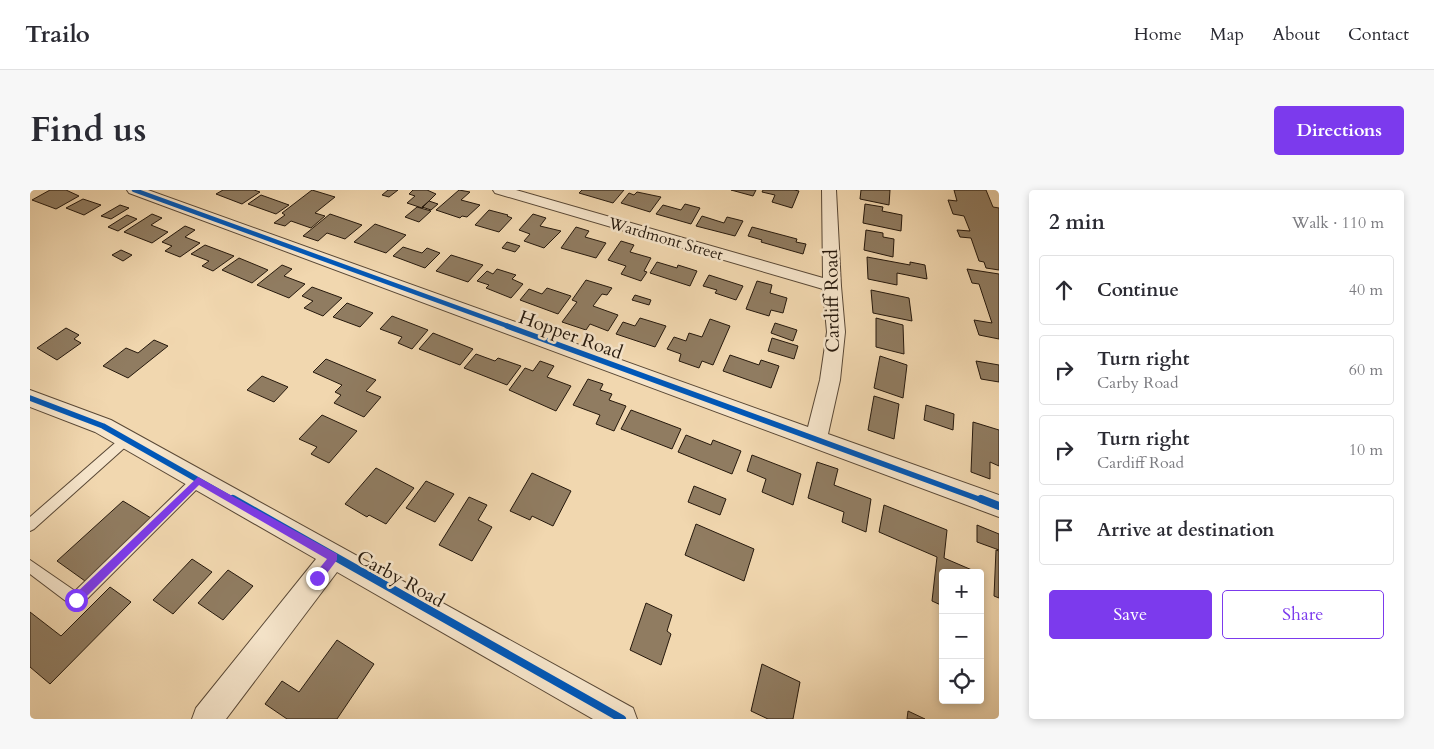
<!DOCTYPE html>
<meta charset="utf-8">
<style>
:root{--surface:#fff;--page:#f7f7f7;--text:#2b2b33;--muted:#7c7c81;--line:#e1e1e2;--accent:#7c3aed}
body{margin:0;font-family:Cardo,serif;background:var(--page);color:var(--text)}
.controls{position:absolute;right:15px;bottom:15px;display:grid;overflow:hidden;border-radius:5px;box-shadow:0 2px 8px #0003}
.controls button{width:45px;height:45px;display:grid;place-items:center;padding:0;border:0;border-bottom:1px solid var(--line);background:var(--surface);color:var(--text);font:25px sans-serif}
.stop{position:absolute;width:15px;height:15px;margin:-11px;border:4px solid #7c3aed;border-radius:50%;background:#fff}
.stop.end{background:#7c3aed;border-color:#fff;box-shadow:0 1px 5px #0008}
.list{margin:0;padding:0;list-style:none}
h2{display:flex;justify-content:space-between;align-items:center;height:65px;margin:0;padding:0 20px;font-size:21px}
h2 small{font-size:16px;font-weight:400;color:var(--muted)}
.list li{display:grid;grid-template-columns:32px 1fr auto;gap:15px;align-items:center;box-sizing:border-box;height:70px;margin:0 10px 10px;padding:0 10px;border:1px solid var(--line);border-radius:5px}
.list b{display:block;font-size:19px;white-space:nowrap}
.list p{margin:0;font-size:16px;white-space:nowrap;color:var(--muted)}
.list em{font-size:16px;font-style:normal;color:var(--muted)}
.actions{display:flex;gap:10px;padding:15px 20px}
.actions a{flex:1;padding:11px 0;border:1px solid var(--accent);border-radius:5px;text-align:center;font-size:18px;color:var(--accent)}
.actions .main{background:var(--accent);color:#fff}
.icon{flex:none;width:28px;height:28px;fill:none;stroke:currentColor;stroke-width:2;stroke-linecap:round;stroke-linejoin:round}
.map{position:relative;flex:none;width:969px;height:529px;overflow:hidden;border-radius:5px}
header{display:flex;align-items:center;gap:30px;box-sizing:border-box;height:70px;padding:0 25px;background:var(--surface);border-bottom:1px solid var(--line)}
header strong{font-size:24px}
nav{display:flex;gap:28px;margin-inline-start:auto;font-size:18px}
.intro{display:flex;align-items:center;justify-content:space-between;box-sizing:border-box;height:120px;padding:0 30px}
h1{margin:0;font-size:35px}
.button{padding:12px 22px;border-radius:5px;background:var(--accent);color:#fff;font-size:18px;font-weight:700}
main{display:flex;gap:30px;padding:0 30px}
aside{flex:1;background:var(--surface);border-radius:5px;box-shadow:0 2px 8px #0003}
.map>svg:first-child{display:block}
.building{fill:#907c61;stroke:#26190d}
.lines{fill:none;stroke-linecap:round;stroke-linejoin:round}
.lane-casing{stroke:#594836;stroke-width:2}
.street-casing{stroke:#594836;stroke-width:2}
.lane{fill:#f6e5cb;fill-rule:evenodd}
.street{fill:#f6e5cb;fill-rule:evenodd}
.cycleway-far2-casing{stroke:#f6e5cb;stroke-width:7}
.cycleway-far1-casing{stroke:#f6e5cb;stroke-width:9}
.cycleway-casing{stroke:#f6e5cb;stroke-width:11}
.cycleway-far2{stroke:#0057b8;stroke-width:4.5}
.cycleway-far1{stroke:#0057b8;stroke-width:5.5}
.cycleway{stroke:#0057b8;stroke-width:8}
.route{fill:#7c3aed}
.labels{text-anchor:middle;stroke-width:5;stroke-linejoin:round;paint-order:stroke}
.far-street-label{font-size:16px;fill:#26190d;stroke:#f6e5cb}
.street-label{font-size:19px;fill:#26190d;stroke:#f6e5cb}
</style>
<header>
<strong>Trailo</strong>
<nav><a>Home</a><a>Map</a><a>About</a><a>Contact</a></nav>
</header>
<div class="intro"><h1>Find us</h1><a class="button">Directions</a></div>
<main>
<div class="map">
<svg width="969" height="529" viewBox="0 0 969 529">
<rect width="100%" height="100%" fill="#f1d7af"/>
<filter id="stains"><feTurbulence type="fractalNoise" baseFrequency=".004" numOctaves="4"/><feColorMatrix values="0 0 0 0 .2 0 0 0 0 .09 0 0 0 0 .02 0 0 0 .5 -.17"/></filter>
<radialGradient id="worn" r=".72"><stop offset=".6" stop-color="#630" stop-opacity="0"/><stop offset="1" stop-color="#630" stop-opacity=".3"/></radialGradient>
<path class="building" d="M 20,0 L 36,0 L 49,6 L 26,19 L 2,10 Z
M 193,0 L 224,0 L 230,2 L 212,14 L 186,4 Z
M 282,0 L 305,7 L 285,23 L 295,26 L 281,38 L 261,31 L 255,36 L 244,33 L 255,25 L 252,23 Z
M 358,0 L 368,0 L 359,7 L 352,5 Z
M 383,0 L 397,0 L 406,4 L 392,18 L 377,13 L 385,6 L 379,4 Z
M 429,0 L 440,2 L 431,10 L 450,15 L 437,27 L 432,26 L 430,28 L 406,20 Z
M 552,0 L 594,0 L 583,13 L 549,3 Z
M 701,0 L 726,0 L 723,6 Z
M 733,0 L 764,0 L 769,1 L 762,18 L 742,12 L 745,5 L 732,2 Z
M 831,0 L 860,0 L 859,15 L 830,9 Z
M 924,0 L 956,0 L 963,17 L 969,18 L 969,80 L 956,78 L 954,72 L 949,71 L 941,48 L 930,47 L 927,40 L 940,41 L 934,26 L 923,24 L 918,10 L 927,11 Z
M 607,2 L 631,7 L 620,22 L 591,13 L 599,3 L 604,5 Z
M 231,5 L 259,15 L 246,24 L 218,14 Z
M 53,9 L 71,15 L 54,25 L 36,18 Z
M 399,11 L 408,14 L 401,20 L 392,17 Z
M 655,14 L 670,18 L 661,34 L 626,24 L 633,15 L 651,20 Z
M 835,14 L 853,17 L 852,21 L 872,25 L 871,41 L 833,33 Z
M 90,15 L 99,18 L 81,29 L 71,26 Z
M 387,17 L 401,21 L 389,32 L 375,27 Z
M 459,20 L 478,25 L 477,26 L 482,28 L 469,42 L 445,35 Z
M 122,24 L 132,28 L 121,35 L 138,42 L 122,53 L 94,42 Z
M 300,24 L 332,35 L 315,49 L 297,43 L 288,51 L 273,46 Z
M 503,24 L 516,28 L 510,36 L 531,41 L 514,58 L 494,51 L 500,44 L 489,40 Z
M 97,25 L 107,29 L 88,41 L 78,37 Z
M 672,26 L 694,33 L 697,27 L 713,31 L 705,46 L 666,36 Z
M 345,34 L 376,45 L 356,63 L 324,52 Z
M 155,36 L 165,40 L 155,47 L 170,53 L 150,67 L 135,61 L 142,56 L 132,52 Z
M 546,37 L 559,41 L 555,47 L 576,53 L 566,68 L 531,58 Z
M 722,37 L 767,49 L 766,52 L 776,54 L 773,64 L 731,52 L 732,50 L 718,46 Z
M 836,40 L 853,43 L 853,47 L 864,49 L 863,67 L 834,60 Z
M 591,51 L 604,55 L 600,62 L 621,68 L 614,81 L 617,82 L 611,91 L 591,84 L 596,76 L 578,70 Z
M 477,52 L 490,56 L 485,62 L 472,58 Z
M 175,55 L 204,66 L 183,81 L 172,76 L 179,71 L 161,64 Z
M 373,57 L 392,63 L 397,58 L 410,63 L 395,78 L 363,66 Z
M 91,60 L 102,65 L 93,71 L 82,65 Z
M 421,65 L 453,75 L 438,92 L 406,81 Z
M 837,67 L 880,75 L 880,72 L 895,75 L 897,89 L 867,83 L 867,95 L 838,89 Z
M 209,68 L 238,80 L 222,93 L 192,80 Z
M 627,72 L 647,78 L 648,75 L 667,81 L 660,96 L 620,83 Z
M 252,75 L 262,79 L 254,86 L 275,94 L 259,108 L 227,95 Z
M 467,79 L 486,85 L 482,89 L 493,94 L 481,108 L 456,98 L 459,95 L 447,91 L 457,81 L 463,84 Z
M 937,79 L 969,84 L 969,149 L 949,145 L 944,130 L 962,133 L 949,94 L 942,93 Z
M 679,85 L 713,96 L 706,110 L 685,103 L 687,100 L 673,96 Z
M 556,90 L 582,98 L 577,105 L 572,104 L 563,116 L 588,125 L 578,141 L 560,134 L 556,140 L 532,132 L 547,112 L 542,110 Z
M 727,91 L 742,95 L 740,103 L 757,108 L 753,123 L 741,120 L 739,126 L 716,119 Z
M 282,97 L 312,108 L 293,126 L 274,118 L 283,111 L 272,106 Z
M 517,98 L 541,106 L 528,124 L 490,110 L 499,99 L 512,104 Z
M 841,100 L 879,108 L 882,131 L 843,123 Z
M 605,105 L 621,110 L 619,115 L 602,110 Z
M 317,113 L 343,123 L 330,137 L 303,127 Z
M 362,126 L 398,140 L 382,159 L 368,153 L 372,147 L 350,139 Z
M 610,128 L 636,136 L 625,157 L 586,144 L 593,132 L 605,136 Z
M 846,128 L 873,135 L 874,164 L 846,157 Z
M 680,129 L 700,136 L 683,175 L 672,171 L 669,178 L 649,171 L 651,164 L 637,159 L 644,147 L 656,151 L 659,143 L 672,147 Z
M 745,133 L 767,140 L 763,151 L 741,143 Z
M 36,138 L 49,145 L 44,149 L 51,153 L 27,170 L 7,158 Z
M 403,143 L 443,159 L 430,175 L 389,159 Z
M 742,148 L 768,156 L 764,169 L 738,161 Z
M 124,150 L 138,156 L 98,188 L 73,176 L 96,158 L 108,163 Z
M 446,164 L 465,171 L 468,168 L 491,176 L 477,195 L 434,178 Z
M 700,165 L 729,175 L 731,170 L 749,176 L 741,198 L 693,181 Z
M 850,166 L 877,175 L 873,208 L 844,198 Z
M 296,169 L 346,190 L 336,201 L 351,207 L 334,227 L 304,213 L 311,205 L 305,202 L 312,195 L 283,182 Z
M 510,171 L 524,176 L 517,187 L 541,196 L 526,221 L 479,200 L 495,178 L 503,181 Z
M 946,171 L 969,175 L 969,192 L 951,189 Z
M 232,186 L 258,197 L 244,212 L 217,200 Z
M 558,189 L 573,194 L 570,200 L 582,204 L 579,210 L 596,216 L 584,241 L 566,234 L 570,225 L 543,215 Z
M 844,206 L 869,214 L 864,249 L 838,240 Z
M 896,215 L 924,224 L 923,240 L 894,230 Z
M 601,220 L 651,239 L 642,259 L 591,239 Z
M 292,225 L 327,241 L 299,273 L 281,264 L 287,257 L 269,249 Z
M 943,232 L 969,240 L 969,276 L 960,272 L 960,289 L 941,282 Z
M 656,245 L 681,255 L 683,250 L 711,261 L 702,284 L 648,262 Z
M 722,265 L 771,284 L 763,315 L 732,302 L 736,289 L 717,281 Z
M 787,272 L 808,279 L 804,295 L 841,309 L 836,342 L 812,332 L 814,322 L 778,308 Z
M 346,278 L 384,298 L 356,334 L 339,325 L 337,327 L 315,314 Z
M 502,283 L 541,301 L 523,336 L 502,326 L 500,330 L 480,321 Z
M 396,291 L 424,304 L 405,332 L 376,318 Z
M 664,296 L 696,309 L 690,325 L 658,312 Z
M 439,307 L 457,315 L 448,330 L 462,337 L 442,371 L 409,355 Z
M 93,311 L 121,328 L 55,391 L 27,371 Z
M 854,315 L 917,340 L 914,368 L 949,383 L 913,383 L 913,416 L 902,411 L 907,367 L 849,342 Z
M 666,334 L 724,359 L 714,391 L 655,365 Z
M 947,335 L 969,344 L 969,360 L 947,352 Z
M 966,360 L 969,361 L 969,408 L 964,406 Z
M 162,369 L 182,382 L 143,424 L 123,410 Z
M 198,380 L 223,396 L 193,430 L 168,413 Z
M 80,397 L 101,412 L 20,494 L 0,477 L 0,422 L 31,446 Z
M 616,413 L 642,425 L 637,441 L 641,444 L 631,475 L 600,460 Z
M 307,450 L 344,474 L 307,529 L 257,529 L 235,514 L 252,491 L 269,502 Z
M 732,474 L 770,492 L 763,529 L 738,529 L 721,521 Z
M 878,521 L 895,529 L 877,529 Z"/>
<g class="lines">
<g class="lane-casing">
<path id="lane" d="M 97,245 L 101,246 L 103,249 L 101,252 L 4,339 L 0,341 L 0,327 L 93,246 Z
M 168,285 L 172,286 L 174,290 L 172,294 L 51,415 L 46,417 L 41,415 L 0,384 L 0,370 L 45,401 L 164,286 Z"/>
</g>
<g class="street-casing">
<path id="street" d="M 97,0 L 118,0 L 778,237 L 790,190 L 797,142 L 793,99 L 465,3 L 463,0 L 486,0 L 793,88 L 792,0 L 806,0 L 811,96 L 815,142 L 810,190 L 798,244 L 969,305 L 969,327 L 99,3 Z
M 0,200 L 81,230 L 603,518 L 607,529 L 563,529 L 307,382 L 196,529 L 162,529 L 166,518 L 286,369 L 65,242 L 0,217 Z"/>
</g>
<use href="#lane" class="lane"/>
<use href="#street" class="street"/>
<g class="cycleway-far2-casing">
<path id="cycleway-far2" d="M 104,0 L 480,137"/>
</g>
<g class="cycleway-far1-casing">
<path id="cycleway-far1" d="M 477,136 L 954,311
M 0,208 L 73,236 L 205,311"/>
</g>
<g class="cycleway-casing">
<path id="cycleway" d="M 203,309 L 592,529
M 951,309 L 969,316"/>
</g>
<use href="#cycleway-far2" class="cycleway-far2"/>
<use href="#cycleway-far1" class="cycleway-far1"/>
<use href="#cycleway" class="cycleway"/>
</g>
<path class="route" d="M 168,287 L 307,364 L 307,370 L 291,391 L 284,391 L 284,385 L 297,369 L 169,295 L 50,413 L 43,413 L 43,406 Z"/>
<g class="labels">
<g class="far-street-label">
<text transform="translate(636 48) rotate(16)" y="6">Wardmont Street</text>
</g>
<g class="street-label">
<text transform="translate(801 111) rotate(-91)" y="7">Cardiff Road</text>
<text transform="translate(541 144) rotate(20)" y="7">Hopper Road</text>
<text transform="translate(371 388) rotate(29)" y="7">Carby Road</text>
</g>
</g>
<rect width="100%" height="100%" filter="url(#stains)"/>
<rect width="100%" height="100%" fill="url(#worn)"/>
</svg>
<div class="controls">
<button>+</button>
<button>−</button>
<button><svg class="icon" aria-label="locate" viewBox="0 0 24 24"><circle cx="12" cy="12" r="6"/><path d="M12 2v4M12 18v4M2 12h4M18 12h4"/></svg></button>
</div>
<div class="stop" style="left:46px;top:410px"></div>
<div class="stop end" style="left:287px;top:388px"></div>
</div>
<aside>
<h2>2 min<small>Walk · 110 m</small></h2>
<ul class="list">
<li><svg class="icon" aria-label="ahead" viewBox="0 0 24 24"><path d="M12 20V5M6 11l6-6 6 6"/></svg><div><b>Continue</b></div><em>40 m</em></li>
<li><svg class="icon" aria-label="right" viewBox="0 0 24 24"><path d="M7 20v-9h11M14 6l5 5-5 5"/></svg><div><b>Turn right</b><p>Carby Road</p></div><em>60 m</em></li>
<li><svg class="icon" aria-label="right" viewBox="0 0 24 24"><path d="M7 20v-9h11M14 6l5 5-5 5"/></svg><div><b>Turn right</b><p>Cardiff Road</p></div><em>10 m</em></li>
<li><svg class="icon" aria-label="arrive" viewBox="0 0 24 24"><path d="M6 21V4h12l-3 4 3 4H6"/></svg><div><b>Arrive at destination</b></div></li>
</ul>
<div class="actions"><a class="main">Save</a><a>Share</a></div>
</aside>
</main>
